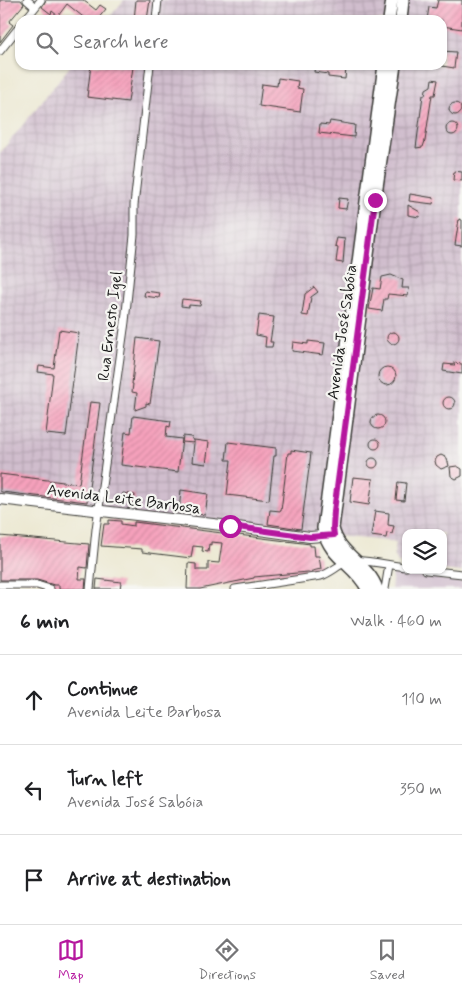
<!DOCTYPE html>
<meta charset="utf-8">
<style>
:root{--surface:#fff;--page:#f2f2f2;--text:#202124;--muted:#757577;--line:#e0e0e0;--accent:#b5179e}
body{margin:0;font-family:Mynerve,sans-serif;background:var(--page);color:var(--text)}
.controls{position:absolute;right:15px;bottom:15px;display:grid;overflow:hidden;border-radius:10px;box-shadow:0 1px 4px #0004}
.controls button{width:45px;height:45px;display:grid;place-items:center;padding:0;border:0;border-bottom:1px solid var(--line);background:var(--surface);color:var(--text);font:25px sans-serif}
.stop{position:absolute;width:15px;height:15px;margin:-11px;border:4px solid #b5179e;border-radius:50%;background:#fff}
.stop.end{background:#b5179e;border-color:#fff;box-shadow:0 1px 5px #0008}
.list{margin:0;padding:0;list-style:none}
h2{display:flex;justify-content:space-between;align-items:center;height:65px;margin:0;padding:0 20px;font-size:21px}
h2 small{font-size:16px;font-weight:400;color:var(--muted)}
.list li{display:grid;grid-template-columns:32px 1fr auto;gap:15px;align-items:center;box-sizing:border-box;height:90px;padding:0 20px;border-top:1px solid var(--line)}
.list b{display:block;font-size:19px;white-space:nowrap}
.list p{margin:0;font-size:16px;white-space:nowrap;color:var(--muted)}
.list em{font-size:16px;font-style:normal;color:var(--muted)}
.icon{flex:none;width:28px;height:28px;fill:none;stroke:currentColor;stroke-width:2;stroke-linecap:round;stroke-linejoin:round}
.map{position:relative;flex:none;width:462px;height:589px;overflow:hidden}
.search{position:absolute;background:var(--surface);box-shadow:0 1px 4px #0004;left:15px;right:15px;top:15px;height:55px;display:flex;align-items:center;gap:12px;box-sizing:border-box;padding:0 18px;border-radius:15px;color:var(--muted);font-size:19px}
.sheet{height:335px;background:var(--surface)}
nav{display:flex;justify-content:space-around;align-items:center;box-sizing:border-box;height:70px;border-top:1px solid var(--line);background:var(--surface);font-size:14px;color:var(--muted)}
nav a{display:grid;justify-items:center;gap:2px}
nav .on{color:var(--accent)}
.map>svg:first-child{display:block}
.industrial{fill:url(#industrial-grid)}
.railway{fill:#d0bdcd}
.building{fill:url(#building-hatch)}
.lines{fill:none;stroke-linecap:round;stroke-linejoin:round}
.street-casing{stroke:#3b3b37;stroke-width:9}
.secondary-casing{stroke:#3b3b37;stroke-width:12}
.primary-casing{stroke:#3b3b37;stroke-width:14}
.street{stroke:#fff;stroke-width:7}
.secondary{stroke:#fff;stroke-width:10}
.primary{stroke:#fff;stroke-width:11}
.route{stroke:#b5179e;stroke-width:6}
.labels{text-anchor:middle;stroke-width:4.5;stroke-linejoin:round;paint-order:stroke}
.street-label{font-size:16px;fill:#1c1c1c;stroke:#f6f6f2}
</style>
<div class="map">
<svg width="462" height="589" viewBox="0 0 462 589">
<defs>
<pattern id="industrial-grid" width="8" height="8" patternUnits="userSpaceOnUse" patternTransform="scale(1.25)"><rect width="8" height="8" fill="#d0bdcd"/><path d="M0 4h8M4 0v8" fill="none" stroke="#b2a2af"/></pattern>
<pattern id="building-hatch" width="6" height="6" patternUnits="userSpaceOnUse" patternTransform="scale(1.25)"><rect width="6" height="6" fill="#f6a1bc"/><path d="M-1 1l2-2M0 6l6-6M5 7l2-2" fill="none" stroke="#d28aa1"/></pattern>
</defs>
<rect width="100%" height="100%" fill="#f6f6f2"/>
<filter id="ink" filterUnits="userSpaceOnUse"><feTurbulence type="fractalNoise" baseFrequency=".02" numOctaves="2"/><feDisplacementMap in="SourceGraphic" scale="10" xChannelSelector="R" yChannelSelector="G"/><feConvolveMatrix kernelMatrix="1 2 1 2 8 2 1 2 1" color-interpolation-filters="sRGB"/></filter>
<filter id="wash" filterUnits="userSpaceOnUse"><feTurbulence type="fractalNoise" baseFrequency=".0096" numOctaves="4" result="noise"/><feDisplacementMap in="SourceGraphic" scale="20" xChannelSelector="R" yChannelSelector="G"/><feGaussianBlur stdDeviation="1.12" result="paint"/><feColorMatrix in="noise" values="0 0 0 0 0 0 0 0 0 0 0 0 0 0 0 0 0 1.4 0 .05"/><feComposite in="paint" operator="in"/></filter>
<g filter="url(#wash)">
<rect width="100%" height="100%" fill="#ece8d1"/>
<path class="industrial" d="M 124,0 L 462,0 L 462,572 L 443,570 L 443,533 L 406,533 L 406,564 L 398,562 L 394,555 L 396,542 L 0,502 L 0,153 L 71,65 L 442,65 L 442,20 L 107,20 Z"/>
<path class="railway" d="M 393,572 L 462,582 L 462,589 L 391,589 Z"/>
<g id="blocks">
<path class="building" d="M 0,0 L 21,0 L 24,4 L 9,22 L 13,25 L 0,42 Z
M 46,0 L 83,0 L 96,10 L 100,5 L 106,9 L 97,20 L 87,20 L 67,4 L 58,16 L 52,11 L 51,14 L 42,7 Z
M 136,0 L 150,0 L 147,20 L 134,20 Z
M 438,0 L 462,0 L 462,29 L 442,26 L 442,20 L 427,20 L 429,7 L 436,8 Z
M 442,51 L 456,52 L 454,68 L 442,66 Z
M 91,65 L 133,67 L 128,102 L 87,97 Z
M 315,65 L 346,68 L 345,79 L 328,77 L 328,74 L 314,72 Z
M 278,78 L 298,81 L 297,88 L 303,89 L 300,112 L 259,106 L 262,84 L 277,86 Z
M 432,79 L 438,80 L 435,95 L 432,95 L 425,141 L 423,147 L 416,148 L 423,95 L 425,95 L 426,89 L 431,86 Z
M449 109a6 6 0 1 1 12 0a6 6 0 1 1-12 0Z
M 330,121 L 355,125 L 354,137 L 319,133 L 320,124 L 329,125 Z
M446 129a6 6 0 1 1 12 0a6 6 0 1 1-12 0Z
M 454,171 L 462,172 L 462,181 L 453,180 Z
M 410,194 L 434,198 L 433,204 L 409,201 Z
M 339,198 L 348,199 L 346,209 L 338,208 Z
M 408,205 L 420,212 L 419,217 L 408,215 Z
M 459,219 L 462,220 L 462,246 L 455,245 Z
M 337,238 L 345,239 L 343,263 L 336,262 L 338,247 L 335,246 Z
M 391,275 L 403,280 L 402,288 L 409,288 L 408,296 L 388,294 L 387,299 L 384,299 L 382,311 L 369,309 L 373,288 L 380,289 L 382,277 Z
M 314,287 L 318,292 L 311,297 L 308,316 L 302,315 L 305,294 Z
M 145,291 L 160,293 L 159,298 L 144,296 Z
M 182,299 L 201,301 L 200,306 L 189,305 L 189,307 L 181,306 Z
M 259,315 L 274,317 L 270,342 L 273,342 L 272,347 L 265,347 L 266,337 L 256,335 Z
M 59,330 L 79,333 L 66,436 L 46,434 L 53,374 L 38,372 L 39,366 L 54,368 Z
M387 338a6 6 0 1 1 12 0a6 6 0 1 1-12 0Z
M 137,338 L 159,341 L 150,404 L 146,403 L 146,406 L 135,410 L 137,393 L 132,392 L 133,384 L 132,384 Z
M 308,341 L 325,343 L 323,355 L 292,351 L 293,342 L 308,344 Z
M 453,363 L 462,364 L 462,374 L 443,371 L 444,364 L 455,365 Z
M378 376a9 9 0 1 1 18 0a9 9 0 1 1-18 0Z
M443 403a6 6 0 1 1 12 0a6 6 0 1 1-12 0Z
M 90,402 L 100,403 L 87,502 L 2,492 L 0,491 L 0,474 L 79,484 Z
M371 422a7 7 0 1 1 14 0a7 7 0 1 1-14 0Z
M 133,416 L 171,421 L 170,427 L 167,426 L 166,437 L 182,439 L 178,472 L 121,465 L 125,432 L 131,433 Z
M 183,436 L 191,437 L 194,443 L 194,440 L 209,442 L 206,464 L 192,462 L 194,443 L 182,442 Z
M370 444a5 5 0 1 1 10 0a5 5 0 1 1-10 0Z
M 228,442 L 276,448 L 276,456 L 274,456 L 269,500 L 227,495 L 231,460 L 226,460 Z
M 291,450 L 311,453 L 301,529 L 268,524 L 270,510 L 281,511 L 288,453 L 291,453 Z
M 441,455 L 447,458 L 449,466 L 441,469 L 436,465 L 435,461 L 437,457 Z
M368 463a5 5 0 1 1 10 0a5 5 0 1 1-10 0Z
M 457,466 L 462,469 L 462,476 L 456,479 L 451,476 L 450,467 Z
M 353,477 L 373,479 L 369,505 L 350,502 Z
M 398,482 L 406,483 L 404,501 L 396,500 Z
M 181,490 L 208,494 L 205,515 L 179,512 Z
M 123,493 L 135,495 L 134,503 L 122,501 Z
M 375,511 L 389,513 L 388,525 L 394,526 L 392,534 L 387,533 L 386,538 L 371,536 Z
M 109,520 L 121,521 L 121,524 L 134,526 L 134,522 L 310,544 L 310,546 L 314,546 L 315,556 L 319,556 L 321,569 L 308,572 L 254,577 L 254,578 L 200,589 L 187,589 L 188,563 L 196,564 L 196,570 L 208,570 L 208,562 L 219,563 L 222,543 L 211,542 L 211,545 L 209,544 L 208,552 L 202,551 L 203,547 L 193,546 L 191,558 L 142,552 L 142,549 L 101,546 L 104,524 L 109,524 Z
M 0,536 L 89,544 L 87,568 L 80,567 L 79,579 L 86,579 L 85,589 L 59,589 L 59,585 L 54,585 L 37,580 L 0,580 Z
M 97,579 L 121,582 L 120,589 L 96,589 Z"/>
</g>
</g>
<g filter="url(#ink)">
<use href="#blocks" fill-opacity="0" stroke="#3b3b37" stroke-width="1"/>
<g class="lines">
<g class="street-casing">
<path id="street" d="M 27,0 L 35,7
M 25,20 L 41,0
M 156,20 L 158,0
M 0,51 L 20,26
M 426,570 L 462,574
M 0,585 L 37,585 L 50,589
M 90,589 L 96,529 L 125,322 L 134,235 L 134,205 L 150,65
M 235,589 L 321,576 C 331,573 339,564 349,561 C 361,558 393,566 406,567
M 385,589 L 389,565"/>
</g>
<g class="secondary-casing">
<path id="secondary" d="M 0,499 L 230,526 L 310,537 L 333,535"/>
</g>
<g class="primary-casing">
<path id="primary" d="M 389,20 L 392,0
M 401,20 L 403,0
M 367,589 C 356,565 329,559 323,528 L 384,65
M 377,589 C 369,564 338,554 333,528 L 375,200 L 395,65"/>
</g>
<use href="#street" class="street"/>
<use href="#secondary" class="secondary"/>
<use href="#primary" class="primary"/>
</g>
</g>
<g class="lines" filter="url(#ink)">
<path class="route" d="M 230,526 L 310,537 L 334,535 L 333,528 L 334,511 L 375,200"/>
</g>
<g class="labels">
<g class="street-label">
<text transform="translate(109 326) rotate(-83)" y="6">Rua Ernesto Igel</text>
<text transform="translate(341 332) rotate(-82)" y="6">Avenida José Sabóia</text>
<text transform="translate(124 498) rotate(7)" y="6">Avenida Leite Barbosa</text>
</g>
</g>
</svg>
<div class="controls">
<button><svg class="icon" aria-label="layers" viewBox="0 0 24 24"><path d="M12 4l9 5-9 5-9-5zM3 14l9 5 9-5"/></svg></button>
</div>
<div class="stop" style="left:230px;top:526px"></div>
<div class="stop end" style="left:375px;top:200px"></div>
<div class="search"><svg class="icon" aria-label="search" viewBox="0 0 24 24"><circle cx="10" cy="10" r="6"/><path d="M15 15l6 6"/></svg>Search here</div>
</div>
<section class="sheet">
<h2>6 min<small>Walk · 460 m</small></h2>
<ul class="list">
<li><svg class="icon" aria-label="ahead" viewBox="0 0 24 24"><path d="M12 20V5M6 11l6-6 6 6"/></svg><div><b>Continue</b><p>Avenida Leite Barbosa</p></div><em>110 m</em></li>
<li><svg class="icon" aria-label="left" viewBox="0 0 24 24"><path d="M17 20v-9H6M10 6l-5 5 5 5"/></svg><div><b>Turn left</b><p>Avenida José Sabóia</p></div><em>350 m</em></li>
<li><svg class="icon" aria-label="arrive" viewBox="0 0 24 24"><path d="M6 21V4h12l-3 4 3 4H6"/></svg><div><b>Arrive at destination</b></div></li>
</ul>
</section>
<nav>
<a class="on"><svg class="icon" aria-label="map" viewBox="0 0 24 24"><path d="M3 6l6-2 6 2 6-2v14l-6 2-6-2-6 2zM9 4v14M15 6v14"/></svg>Map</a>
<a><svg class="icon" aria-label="directions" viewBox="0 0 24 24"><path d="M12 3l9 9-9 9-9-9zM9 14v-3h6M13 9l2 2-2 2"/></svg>Directions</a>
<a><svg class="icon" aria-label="saved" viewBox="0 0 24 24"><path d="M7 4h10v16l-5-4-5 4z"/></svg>Saved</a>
</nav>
